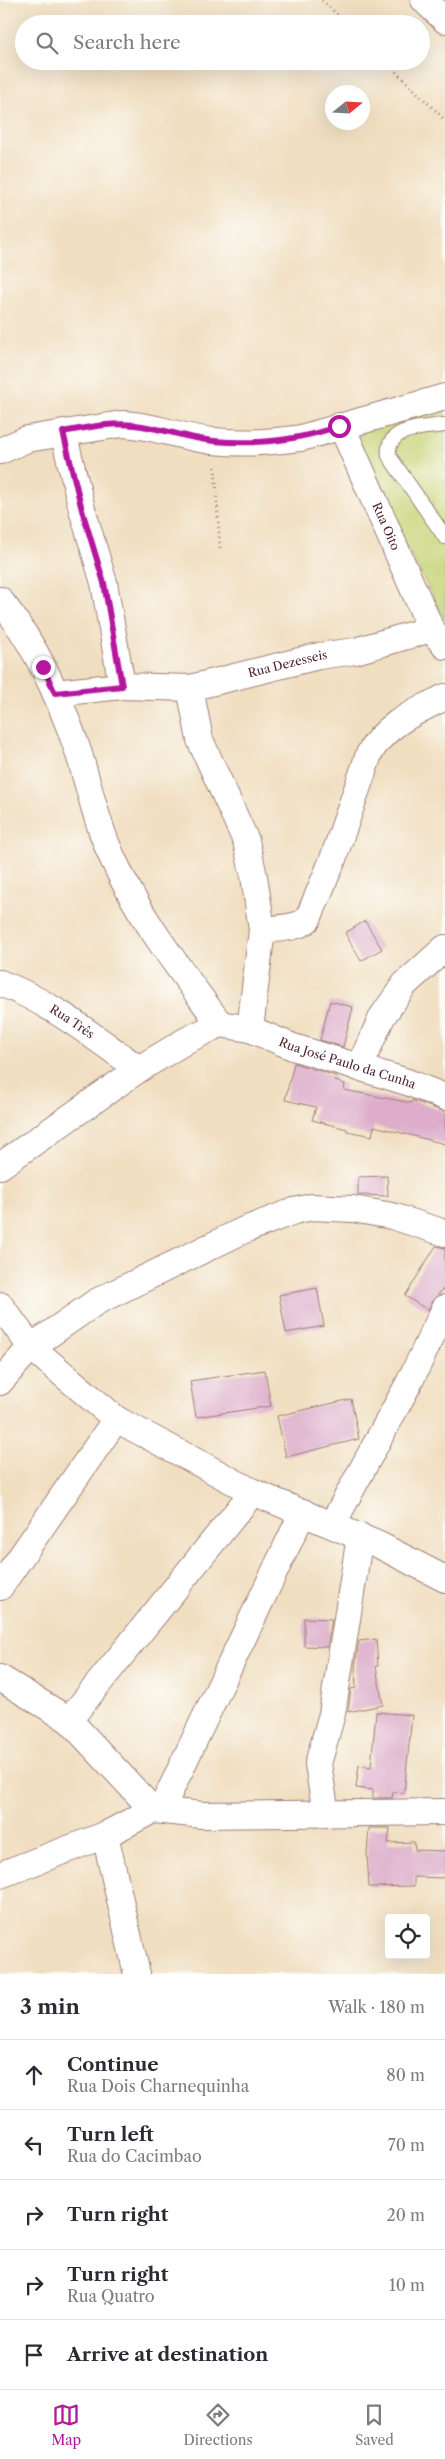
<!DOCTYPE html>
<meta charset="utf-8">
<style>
:root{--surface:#fff;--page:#f2f2f3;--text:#2b2b33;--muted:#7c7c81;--line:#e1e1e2;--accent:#b5179e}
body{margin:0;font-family:"Libre Caslon Text",serif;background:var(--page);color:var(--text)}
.controls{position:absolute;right:15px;bottom:15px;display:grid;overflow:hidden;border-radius:5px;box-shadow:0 5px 20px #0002}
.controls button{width:45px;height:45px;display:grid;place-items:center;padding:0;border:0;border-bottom:1px solid var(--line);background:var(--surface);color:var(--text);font:25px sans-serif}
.compass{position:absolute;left:325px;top:85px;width:45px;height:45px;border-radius:50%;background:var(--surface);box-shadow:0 5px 20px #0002;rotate:72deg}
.stop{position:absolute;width:15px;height:15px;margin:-11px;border:4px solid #b5179e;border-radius:50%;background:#fff}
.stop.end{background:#b5179e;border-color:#fff;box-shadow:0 1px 5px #0008}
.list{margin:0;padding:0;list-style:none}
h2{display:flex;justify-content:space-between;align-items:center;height:65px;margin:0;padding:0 20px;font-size:21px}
h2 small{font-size:16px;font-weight:400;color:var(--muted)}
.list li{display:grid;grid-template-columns:32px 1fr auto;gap:15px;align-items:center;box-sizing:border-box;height:70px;padding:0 20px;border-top:1px solid var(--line)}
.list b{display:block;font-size:19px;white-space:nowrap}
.list p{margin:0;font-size:16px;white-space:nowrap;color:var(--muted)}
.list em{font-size:16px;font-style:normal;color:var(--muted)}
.icon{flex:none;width:28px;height:28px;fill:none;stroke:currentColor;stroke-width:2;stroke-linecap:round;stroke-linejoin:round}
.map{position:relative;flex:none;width:445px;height:1974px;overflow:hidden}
.search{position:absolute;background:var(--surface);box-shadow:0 5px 20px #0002;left:15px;right:15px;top:15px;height:55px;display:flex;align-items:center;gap:12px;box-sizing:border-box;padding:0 18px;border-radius:28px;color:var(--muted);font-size:19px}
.sheet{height:415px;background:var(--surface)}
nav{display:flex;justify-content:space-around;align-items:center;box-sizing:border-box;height:70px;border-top:1px solid var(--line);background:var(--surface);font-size:14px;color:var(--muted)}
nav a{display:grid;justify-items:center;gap:2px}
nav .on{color:var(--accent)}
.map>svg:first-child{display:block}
.green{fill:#c5d375;stroke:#887950}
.building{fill:#ddadcb}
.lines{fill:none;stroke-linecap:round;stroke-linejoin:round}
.lane-casing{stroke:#9d7e76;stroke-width:16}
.street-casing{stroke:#9d7e76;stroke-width:28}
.path{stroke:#9d7e76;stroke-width:3;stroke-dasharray:1 4;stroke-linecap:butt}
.lane{stroke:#fff;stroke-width:14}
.street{stroke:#fff;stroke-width:26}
.route{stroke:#b5179e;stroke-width:6}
.labels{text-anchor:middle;stroke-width:4;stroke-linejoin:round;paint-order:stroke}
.street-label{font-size:12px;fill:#4a1f2b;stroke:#fdfcf7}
</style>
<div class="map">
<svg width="445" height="1974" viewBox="0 0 445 1974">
<rect width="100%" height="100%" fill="#fdfcf7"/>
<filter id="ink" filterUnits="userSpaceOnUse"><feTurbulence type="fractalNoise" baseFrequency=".02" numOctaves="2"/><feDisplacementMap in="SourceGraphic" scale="10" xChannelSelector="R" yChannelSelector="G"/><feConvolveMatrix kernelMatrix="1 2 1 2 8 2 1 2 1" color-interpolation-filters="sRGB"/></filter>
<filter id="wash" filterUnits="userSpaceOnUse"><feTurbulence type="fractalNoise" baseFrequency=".0096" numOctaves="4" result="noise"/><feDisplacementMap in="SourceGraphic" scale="20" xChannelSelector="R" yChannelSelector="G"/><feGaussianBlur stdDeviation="1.12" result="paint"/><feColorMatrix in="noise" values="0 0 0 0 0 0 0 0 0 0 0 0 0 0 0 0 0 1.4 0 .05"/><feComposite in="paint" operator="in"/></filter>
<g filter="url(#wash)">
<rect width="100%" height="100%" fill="#f0dec0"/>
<path class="green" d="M 445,405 L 445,619 L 345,431 Z"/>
<g id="blocks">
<path class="building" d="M 365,921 L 382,949 L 361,961 L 345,933 Z
M 330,1001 L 353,1007 L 343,1047 L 320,1040 Z
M 294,1063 L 336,1076 L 335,1081 L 345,1084 L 344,1090 L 411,1103 L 412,1100 L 445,1112 L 445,1144 L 374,1126 L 372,1136 L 347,1131 L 347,1129 L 312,1120 L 316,1107 L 285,1100 Z
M 387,1176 L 388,1196 L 358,1195 L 358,1177 Z
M 436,1246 L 445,1248 L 445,1287 L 432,1301 L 428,1310 L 405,1296 Z
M 317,1288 L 324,1326 L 286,1333 L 279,1295 Z
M 265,1370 L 271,1406 L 196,1417 L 190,1381 Z
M 351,1399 L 359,1439 L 286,1457 L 277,1416 Z
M 304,1618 L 332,1619 L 327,1647 L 304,1646 Z
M 376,1639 L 378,1666 L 376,1666 L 383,1705 L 348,1712 L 351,1689 L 356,1688 L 355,1667 L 359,1641 Z
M 376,1712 L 412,1715 L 404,1793 L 393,1792 L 392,1798 L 373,1798 L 373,1790 L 356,1788 L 359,1765 L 371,1767 Z
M 369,1828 L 390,1828 L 388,1843 L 414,1842 L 415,1850 L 445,1851 L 445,1878 L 414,1877 L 414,1886 L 369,1887 L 367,1854 Z"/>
</g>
</g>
<g filter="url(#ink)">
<use href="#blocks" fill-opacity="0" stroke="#9d7e76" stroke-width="1"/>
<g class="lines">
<g class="lane-casing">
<path id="lane" d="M 445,425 C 425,428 385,426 389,456 L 445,537"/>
</g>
<g class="street-casing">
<g id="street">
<path d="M 424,0 L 445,20"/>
<path id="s1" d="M 339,426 L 346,436 L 431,629 L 445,646"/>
<path d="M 63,432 L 82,509 L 104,583 L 122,686"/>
<path d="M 0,451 L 27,439 L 122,424 C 153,425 182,438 213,441 C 241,444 273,442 301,438 L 445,397"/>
<path d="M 0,600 C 36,645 59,696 78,751 C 89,786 97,825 113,859 C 140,919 181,971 220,1024"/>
<path d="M 190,688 L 200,740 L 246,841 L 254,876 L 262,930 L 250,1029"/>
<path id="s2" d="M 55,693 L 122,686 L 190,688 L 319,656 L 355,651 L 431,629"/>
<path d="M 262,930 C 276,928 298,929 308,919 L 333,859 L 369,754 C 385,724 416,712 445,697"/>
<path id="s3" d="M 0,983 C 51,1002 95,1038 139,1069"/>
<path d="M 359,1068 L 382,1017 L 405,984 L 445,948"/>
<path id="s4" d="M 0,1166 L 139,1069 L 187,1040 L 220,1024 L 250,1029 L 293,1047 L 407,1082 L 445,1097"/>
<path d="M 0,1305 L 31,1347 L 116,1419 L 253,1492 L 379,1545 L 445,1579"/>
<path d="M 0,1382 L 31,1347 L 96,1302 L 242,1231 L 294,1211 L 312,1207 L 353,1209 L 392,1216 L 445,1233"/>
<path d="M 332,1525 L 409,1383 L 445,1308"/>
<path d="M 0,1587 L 116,1419"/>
<path d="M 0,1678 L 69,1720 L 153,1810"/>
<path d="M 69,1720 L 253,1492"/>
<path d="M 161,1810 L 303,1512"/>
<path d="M 326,1814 L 318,1764 L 332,1714 L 360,1536"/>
<path d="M 105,1835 L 137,1974"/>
<path d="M 0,1875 L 105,1835 L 153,1810 L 203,1815 L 445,1812"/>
</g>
</g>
<path class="path" d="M 322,0 L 347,24
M 385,61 L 445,120
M 215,467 L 220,548"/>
<use href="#lane" class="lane"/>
<use href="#street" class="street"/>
</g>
</g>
<g class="lines" filter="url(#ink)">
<path class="route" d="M 43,667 L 55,693 L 122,686 L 104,583 L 82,510 L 63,432 C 85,428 112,422 135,425 C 162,428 188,439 214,441 C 257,445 299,440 339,426"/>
</g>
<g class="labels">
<g class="street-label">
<text dy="4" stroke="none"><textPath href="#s1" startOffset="111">Rua Oito</textPath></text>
<text dy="4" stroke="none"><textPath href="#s2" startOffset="236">Rua Dezesseis</textPath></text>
<text dy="4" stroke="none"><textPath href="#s3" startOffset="82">Rua Três</textPath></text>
<text dy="4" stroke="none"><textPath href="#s4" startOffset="396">Rua José Paulo da Cunha</textPath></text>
</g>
</g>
</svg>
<div class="controls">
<button><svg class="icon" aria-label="locate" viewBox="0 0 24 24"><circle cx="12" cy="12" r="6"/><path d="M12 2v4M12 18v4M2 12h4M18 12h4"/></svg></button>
</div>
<svg class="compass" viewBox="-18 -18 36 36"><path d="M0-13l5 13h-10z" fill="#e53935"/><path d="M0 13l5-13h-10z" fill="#7c7c81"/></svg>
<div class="stop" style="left:339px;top:426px"></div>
<div class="stop end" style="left:43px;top:667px"></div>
<div class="search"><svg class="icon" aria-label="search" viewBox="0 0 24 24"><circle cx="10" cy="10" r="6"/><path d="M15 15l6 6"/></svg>Search here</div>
</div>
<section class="sheet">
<h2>3 min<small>Walk · 180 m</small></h2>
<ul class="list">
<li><svg class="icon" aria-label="ahead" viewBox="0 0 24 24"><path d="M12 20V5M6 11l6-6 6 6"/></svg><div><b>Continue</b><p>Rua Dois Charnequinha</p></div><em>80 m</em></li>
<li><svg class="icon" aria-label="left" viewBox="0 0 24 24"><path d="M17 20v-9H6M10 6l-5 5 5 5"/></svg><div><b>Turn left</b><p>Rua do Cacimbao</p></div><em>70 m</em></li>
<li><svg class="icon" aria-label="right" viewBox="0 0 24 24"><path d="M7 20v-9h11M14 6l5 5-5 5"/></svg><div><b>Turn right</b></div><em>20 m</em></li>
<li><svg class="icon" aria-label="right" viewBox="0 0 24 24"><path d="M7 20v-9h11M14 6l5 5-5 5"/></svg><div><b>Turn right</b><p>Rua Quatro</p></div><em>10 m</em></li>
<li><svg class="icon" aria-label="arrive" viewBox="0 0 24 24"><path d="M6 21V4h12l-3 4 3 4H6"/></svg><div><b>Arrive at destination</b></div></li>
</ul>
</section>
<nav>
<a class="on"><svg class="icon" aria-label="map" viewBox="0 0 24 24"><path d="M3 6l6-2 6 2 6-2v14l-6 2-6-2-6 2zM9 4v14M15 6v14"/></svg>Map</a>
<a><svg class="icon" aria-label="directions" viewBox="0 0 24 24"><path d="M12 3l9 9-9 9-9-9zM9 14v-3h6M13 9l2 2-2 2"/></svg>Directions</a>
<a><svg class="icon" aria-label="saved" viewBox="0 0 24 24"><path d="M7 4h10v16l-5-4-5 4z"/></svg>Saved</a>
</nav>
